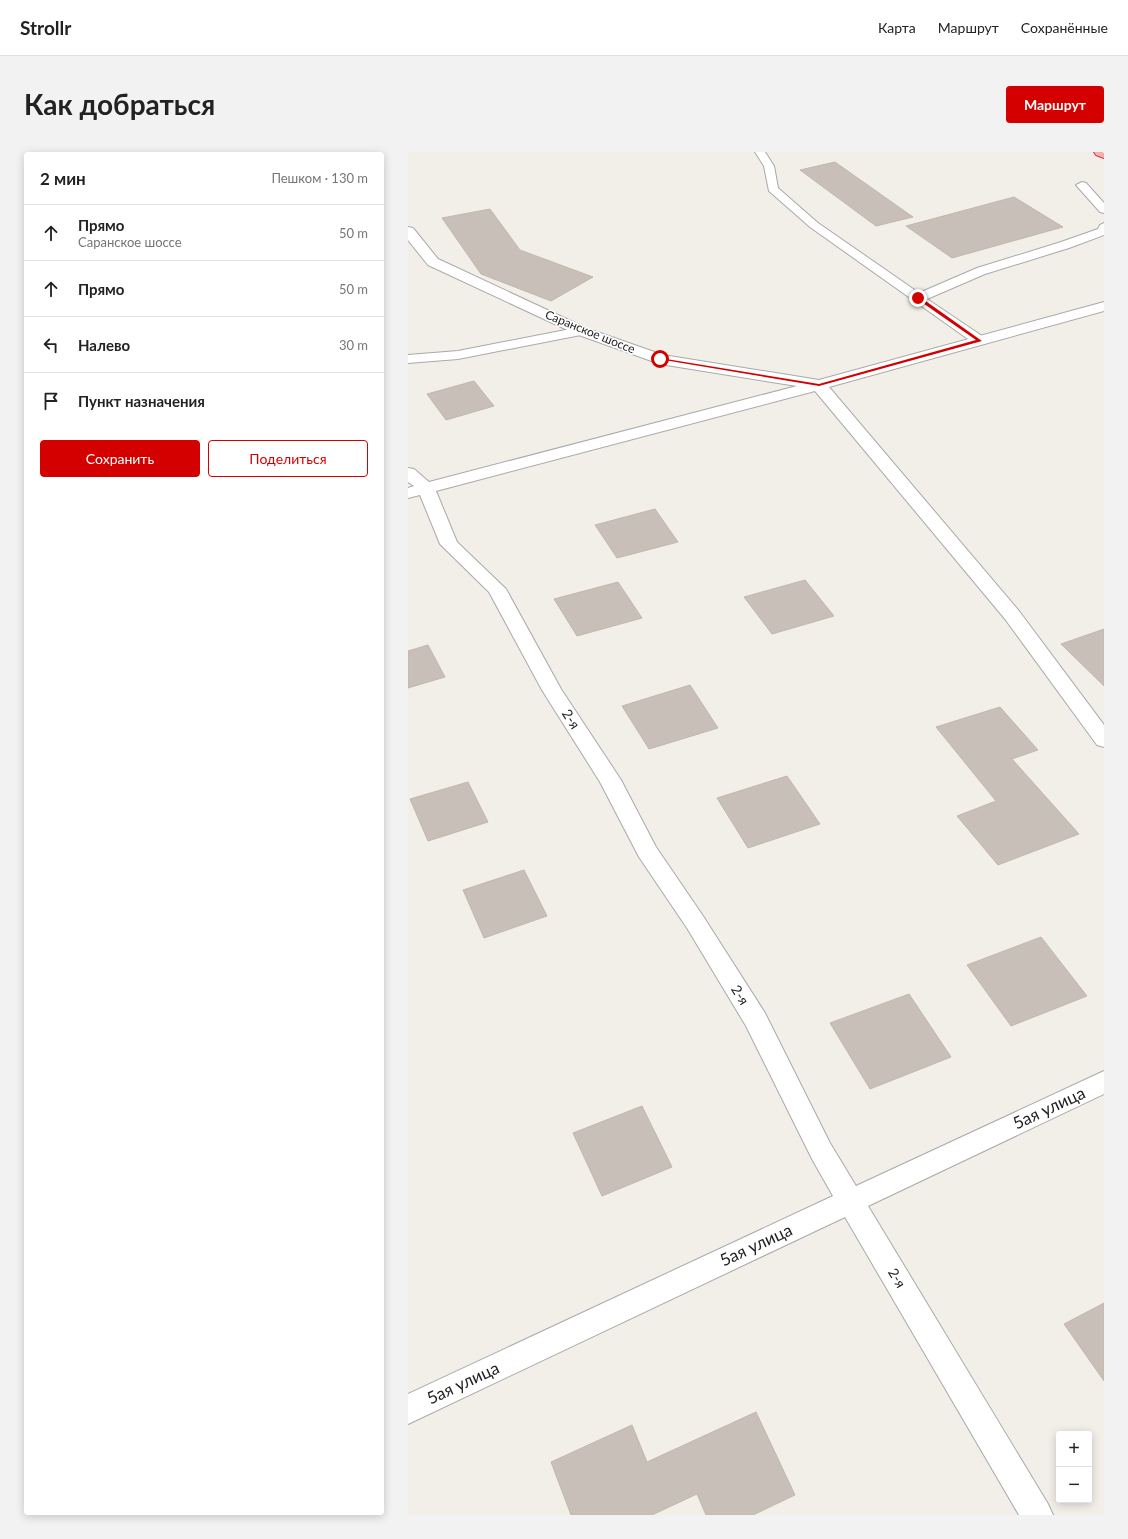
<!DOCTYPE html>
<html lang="ru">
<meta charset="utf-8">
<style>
:root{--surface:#fff;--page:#f2f2f2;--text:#222;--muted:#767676;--line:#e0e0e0;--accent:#d40000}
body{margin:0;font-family:Lato,sans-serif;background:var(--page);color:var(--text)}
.controls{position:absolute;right:12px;bottom:12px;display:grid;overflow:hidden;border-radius:4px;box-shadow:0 2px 10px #0003}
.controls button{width:36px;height:36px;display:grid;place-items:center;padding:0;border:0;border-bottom:1px solid var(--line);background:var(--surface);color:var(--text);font:20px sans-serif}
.stop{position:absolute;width:12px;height:12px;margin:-9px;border:3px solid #d40000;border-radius:50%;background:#fff}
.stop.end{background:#d40000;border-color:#fff;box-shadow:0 1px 4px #0008}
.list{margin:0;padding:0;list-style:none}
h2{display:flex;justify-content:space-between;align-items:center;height:52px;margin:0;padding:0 16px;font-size:17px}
h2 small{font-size:13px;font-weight:400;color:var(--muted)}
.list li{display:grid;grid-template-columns:26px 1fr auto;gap:12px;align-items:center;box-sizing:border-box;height:56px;padding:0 16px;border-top:1px solid var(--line)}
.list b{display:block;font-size:15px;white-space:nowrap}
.list p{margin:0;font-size:13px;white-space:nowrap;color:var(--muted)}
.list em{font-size:13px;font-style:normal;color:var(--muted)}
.actions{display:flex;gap:8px;padding:12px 16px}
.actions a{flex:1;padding:9px 0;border:1px solid var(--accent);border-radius:4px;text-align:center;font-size:14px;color:var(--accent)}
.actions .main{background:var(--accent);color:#fff}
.icon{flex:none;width:22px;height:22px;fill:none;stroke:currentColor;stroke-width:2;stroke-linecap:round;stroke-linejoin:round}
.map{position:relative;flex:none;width:696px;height:1363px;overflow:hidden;border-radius:4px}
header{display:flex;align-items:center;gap:24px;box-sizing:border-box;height:56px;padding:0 20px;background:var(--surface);border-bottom:1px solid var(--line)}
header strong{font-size:19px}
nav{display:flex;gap:22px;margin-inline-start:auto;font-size:14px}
.intro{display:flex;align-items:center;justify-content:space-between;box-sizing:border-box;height:96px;padding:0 24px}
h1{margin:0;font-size:28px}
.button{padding:10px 18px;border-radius:4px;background:var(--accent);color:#fff;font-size:14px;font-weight:700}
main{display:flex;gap:24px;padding:0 24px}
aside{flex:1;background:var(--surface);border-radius:4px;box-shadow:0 2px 10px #0003}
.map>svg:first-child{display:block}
.building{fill:#c7bfb8;stroke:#c4b6ab}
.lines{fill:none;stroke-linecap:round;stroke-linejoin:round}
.service-casing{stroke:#a9a9a9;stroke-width:2}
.minor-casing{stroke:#a9a9a9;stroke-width:2}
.trunk-casing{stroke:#dc2a67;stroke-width:2}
.service{fill:#fff;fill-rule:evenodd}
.minor{fill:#fff;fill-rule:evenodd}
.trunk{fill:#f2b4a3;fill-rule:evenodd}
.route{fill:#d40000}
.labels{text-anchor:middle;stroke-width:3.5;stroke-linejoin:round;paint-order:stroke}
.far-street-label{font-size:12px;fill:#222;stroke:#fff}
.street-label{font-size:14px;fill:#222;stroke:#fff}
.near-street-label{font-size:17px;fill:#222;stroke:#fff}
</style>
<header>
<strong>Strollr</strong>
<nav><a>Карта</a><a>Маршрут</a><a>Сохранённые</a></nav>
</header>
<div class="intro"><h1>Как добраться</h1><a class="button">Маршрут</a></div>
<main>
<aside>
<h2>2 мин<small>Пешком · 130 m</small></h2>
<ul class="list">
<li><svg class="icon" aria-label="ahead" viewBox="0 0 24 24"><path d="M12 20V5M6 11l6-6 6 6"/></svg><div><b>Прямо</b><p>Саранское шоссе</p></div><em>50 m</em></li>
<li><svg class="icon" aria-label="ahead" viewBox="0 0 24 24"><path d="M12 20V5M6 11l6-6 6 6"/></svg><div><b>Прямо</b></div><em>50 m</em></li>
<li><svg class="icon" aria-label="left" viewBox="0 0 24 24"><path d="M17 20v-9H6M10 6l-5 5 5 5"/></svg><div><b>Налево</b></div><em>30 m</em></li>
<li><svg class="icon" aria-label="arrive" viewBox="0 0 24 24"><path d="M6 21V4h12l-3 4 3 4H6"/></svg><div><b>Пункт назначения</b></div></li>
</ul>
<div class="actions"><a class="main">Сохранить</a><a>Поделиться</a></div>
</aside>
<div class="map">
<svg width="696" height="1363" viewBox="0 0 696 1363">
<rect width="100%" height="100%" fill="#f2efe9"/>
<path class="building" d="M 427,10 L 505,65 L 468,74 L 392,18 Z
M 606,45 L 655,75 L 544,106 L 498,74 Z
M 82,57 L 112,98 L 185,125 L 143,149 L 73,122 L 34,66 Z
M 66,229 L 86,254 L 38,268 L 19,242 Z
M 247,357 L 270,390 L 209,406 L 187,373 Z
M 397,428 L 426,464 L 364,482 L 336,445 Z
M 210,430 L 234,466 L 169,484 L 146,447 Z
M 696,477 L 696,534 L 653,492 Z
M 20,493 L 37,525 L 0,536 L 0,499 Z
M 282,533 L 310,576 L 241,597 L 214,554 Z
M 592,555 L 630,598 L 604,607 L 671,682 L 590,713 L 549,664 L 588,649 L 528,575 Z
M 379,624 L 412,672 L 340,696 L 309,646 Z
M 60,630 L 80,670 L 20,689 L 2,647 Z
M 116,718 L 139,764 L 76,786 L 55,738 Z
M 633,785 L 679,844 L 603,874 L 559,813 Z
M 501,842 L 543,905 L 462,937 L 422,871 Z
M 234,954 L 264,1015 L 194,1044 L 165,981 Z
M 696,1151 L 696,1229 L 656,1172 Z
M 348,1260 L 387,1343 L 345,1363 L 298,1363 L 289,1342 L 244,1363 L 163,1363 L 143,1310 L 224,1273 L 239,1310 Z"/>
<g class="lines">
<g class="service-casing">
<path id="service" d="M 347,0 L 357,0 L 366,14 L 370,36 L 410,71 L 511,141 L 569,116 L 653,90 L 690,77 L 692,73 L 696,71 L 696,83 L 661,96 L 577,122 L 519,147 L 577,186 L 579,189 L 577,192 L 567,192 L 402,75 L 361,39 L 356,14 Z
M 674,30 L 678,31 L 696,51 L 696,61 L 692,60 L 668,33 Z
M 173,175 L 178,176 L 179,179 L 178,182 L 50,207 L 0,211 L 0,203 L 50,199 Z"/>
</g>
<g class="minor-casing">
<path id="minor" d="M 0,75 L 5,76 L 30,107 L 178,176 L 255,203 L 411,228 L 696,150 L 696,159 L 421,235 L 611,459 L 696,573 L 696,595 L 689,593 L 597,467 L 407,239 L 28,339 L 49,390 L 98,437 L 153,537 L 213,628 L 248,695 L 295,764 L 357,861 L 422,991 L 448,1034 L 696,919 L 696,942 L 460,1054 L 640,1352 L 645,1363 L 611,1363 L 437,1065 L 0,1272 L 0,1242 L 425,1044 L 404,1007 L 338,874 L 279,776 L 231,705 L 192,630 L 134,538 L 81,440 L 32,392 L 12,343 L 0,346 L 0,336 L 6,334 L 0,330 L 0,316 L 6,317 L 21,330 L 389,234 L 252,212 L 168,182 L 20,113 L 0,88 Z"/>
</g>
<g class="trunk-casing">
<path id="trunk" d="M 686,0 L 696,0 L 696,6 L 688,3 Z"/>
</g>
<use href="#service" class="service"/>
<use href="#minor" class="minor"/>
<use href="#trunk" class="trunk"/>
</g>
<path class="route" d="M 509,145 L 512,145 L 574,189 L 411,234 L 250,207 L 252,206 L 411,232 L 568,188 L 509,147 Z"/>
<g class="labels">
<g class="far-street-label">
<text transform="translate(182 180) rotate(22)" y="4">Саранское шоссе</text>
</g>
<g class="street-label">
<text transform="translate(163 567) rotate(57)" y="5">2-я</text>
<text transform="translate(332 843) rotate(58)" y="5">2-я</text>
<text transform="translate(489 1126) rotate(59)" y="5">2-я</text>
</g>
<g class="near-street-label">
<text transform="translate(641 956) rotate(-25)" y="6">5ая улица</text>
<text transform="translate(348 1093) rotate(-25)" y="6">5ая улица</text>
<text transform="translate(55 1231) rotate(-25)" y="6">5ая улица</text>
</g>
</g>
</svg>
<div class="controls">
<button>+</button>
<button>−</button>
</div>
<div class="stop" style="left:252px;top:207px"></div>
<div class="stop end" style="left:510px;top:146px"></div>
</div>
</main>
